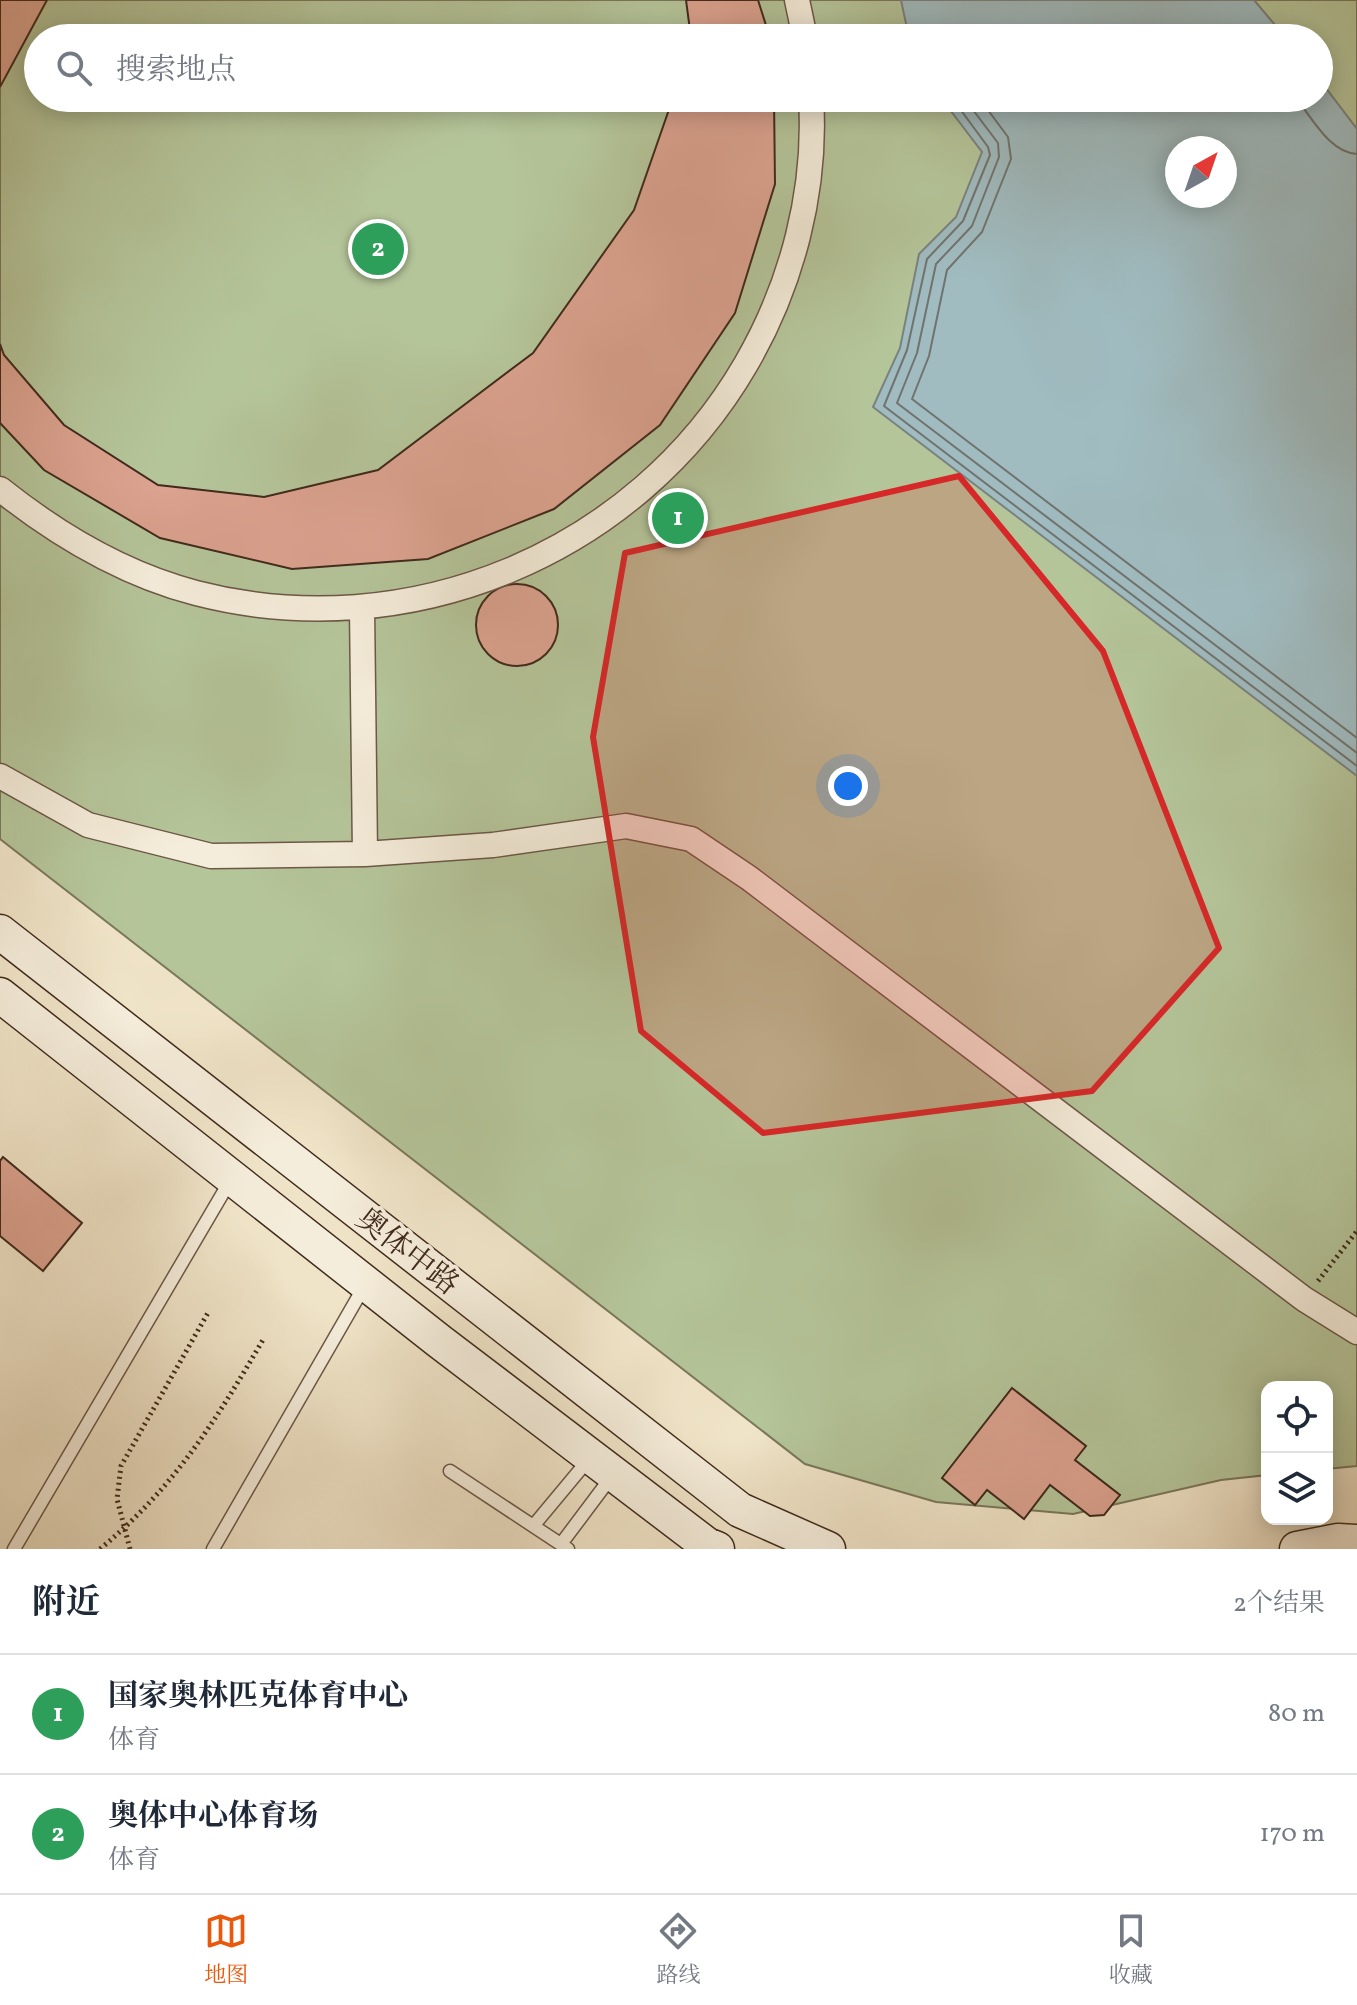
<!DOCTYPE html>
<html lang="zh">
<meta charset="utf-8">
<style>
:root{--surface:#fff;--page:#f2f2f3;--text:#1f2937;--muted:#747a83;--line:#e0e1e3;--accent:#ea580c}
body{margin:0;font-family:Vollkorn,"Noto Serif SC",serif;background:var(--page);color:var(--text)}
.controls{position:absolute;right:24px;bottom:24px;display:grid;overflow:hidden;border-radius:16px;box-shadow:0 4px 20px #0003}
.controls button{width:72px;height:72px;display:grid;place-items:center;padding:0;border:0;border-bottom:2px solid var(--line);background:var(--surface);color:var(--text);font:40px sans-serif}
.compass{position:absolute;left:1165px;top:136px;width:72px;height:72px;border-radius:50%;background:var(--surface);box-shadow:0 4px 20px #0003;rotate:40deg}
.you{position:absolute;left:848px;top:786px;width:28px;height:28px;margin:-20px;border:6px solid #fff;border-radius:50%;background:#1a73e8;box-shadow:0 0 0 12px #1a73e833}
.badge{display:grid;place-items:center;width:52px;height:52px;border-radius:50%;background:var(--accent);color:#fff;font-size:26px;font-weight:700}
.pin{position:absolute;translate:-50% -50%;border:4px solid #fff;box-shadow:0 2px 8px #0006}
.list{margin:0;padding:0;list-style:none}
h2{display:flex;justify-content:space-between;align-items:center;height:104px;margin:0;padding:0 32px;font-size:34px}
h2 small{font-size:26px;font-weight:400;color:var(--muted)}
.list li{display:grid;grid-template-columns:52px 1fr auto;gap:24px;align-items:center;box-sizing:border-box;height:120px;padding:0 32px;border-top:2px solid var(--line)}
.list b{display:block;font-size:30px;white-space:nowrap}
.list p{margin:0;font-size:26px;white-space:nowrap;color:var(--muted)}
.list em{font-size:26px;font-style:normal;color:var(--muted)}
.icon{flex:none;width:44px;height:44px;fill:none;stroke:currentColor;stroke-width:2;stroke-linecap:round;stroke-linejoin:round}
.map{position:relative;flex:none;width:1357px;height:1549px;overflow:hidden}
.search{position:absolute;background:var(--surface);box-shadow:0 4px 20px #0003;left:24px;right:24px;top:24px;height:88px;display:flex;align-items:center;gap:20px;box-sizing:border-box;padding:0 28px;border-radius:44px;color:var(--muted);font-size:30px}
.sheet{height:344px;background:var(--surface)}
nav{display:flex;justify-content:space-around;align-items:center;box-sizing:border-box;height:112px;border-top:2px solid var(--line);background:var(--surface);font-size:22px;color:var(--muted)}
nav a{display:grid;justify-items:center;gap:4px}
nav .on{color:var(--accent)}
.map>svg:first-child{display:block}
.green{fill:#b5c59a;stroke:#7a785b;stroke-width:2;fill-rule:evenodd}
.water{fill:#a0bcc1;stroke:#7a827f;stroke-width:2;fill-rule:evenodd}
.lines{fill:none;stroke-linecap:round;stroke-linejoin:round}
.shore{stroke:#70736e;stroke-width:2}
.building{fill:#dba28f;stroke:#402a1c;stroke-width:2}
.service-casing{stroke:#6c5847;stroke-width:15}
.minor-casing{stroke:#6c5847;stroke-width:27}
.secondary-casing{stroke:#402a1c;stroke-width:37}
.path{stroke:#402a1c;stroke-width:5;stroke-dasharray:2 4;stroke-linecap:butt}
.service{stroke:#f5eddb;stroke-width:12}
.minor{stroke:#f5eddb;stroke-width:24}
.secondary{stroke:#f5eddb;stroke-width:34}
.marked{fill:#d62828;fill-opacity:0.2;stroke:#d62828;stroke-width:6;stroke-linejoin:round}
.labels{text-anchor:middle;stroke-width:7;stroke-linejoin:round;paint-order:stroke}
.street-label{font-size:30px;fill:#402a1c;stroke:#f5eddb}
</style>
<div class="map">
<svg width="1357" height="1549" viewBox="0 0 1357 1549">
<rect width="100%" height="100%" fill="#f0e4c8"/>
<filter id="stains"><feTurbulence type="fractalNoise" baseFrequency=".0025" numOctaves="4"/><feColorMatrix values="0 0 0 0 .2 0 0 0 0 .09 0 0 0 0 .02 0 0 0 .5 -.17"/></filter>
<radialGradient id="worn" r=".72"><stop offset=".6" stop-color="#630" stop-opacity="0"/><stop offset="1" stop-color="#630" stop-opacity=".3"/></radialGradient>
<path class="green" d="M 0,0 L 1357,0 L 1357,1466 L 1327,1469 L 1327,1387 L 1267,1387 L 1267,1475 L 1221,1480 L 1073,1514 L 936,1502 L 805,1464 L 0,839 ZM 38,38 L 1319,38 L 1319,98 L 38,98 ZM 1177,148 L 1225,148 L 1225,196 L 1177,196 Z"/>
<path class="water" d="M 901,0 L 1254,0 L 1286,38 L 909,38 Z
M 1319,79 L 1357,129 L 1357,776 L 873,407 L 900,348 L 919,254 L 956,217 L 982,152 L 941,98 L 1319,98 ZM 1177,148 L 1225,148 L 1225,196 L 1177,196 Z"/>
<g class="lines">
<path class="shore" d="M 952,98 L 988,147 L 990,155 L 963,221 L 927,259 L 907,350 L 884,406 L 1357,766
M 964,98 L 998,143 L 999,157 L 972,226 L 936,264 L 917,353 L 897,403 L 1357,753
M 979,98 L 1008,137 L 1011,159 L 982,232 L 947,270 L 929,356 L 912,399 L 1357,738
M 1296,98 C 1312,118 1330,153 1357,154"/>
</g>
<path class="building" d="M 0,0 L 47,0 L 0,87 Z
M 686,0 L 758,0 L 770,38 L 691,38 Z
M 673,98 L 774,98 L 775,184 L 735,313 L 660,425 L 554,509 L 428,559 L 292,569 L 160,538 L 44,470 L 0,423 L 0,344 L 4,355 L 64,425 L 158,485 L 264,497 L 378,470 L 533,353 L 634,210 Z
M476 625a41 41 0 1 1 82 0a41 41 0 1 1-82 0Z
M 3,1157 L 82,1223 L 43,1271 L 0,1236 L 0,1161 Z
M 1012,1388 L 1086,1446 L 1075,1460 L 1120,1495 L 1104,1515 L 1090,1516 L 1050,1485 L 1024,1519 L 987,1490 L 975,1505 L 942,1478 Z"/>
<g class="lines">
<g class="service-casing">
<path id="service" d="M 450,1471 L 568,1549
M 534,1525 L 589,1459
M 561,1544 L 612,1476
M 14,1549 L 230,1181
M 213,1549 L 365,1285"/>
</g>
<g class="minor-casing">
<path id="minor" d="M 797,0 L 805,38
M 0,489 C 59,536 123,574 196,593 C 408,648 636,554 746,364 C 792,285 817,190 811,98
M 362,608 L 365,854
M 0,776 L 88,825 L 211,856 L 365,854 L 493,845 L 626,826 L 691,839 L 749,878 L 1304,1299 L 1357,1332"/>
</g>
<g class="secondary-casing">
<path id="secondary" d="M 0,932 L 740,1510 L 828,1549
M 0,995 L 439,1341 L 707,1545 L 717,1549
M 1297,1549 L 1338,1541 L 1357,1542"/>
</g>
<path class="path" d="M 1318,1281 L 1357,1231
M 100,1549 C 174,1488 217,1419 264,1338
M 130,1549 L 117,1499 L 121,1466 L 209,1311"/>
<use href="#service" class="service"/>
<use href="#minor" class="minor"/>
<use href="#secondary" class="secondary"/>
</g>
<path class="marked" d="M 959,476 L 1103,651 L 1219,948 L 1092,1091 L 763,1133 L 641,1031 L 593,737 L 625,553 Z"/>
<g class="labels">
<g class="street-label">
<text transform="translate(408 1251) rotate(38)" y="10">奥体中路</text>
</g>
</g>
<rect width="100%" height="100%" filter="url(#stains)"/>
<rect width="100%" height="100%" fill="url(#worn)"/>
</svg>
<div class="controls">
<button><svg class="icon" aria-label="locate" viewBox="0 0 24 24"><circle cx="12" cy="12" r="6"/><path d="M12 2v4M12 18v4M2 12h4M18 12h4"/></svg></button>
<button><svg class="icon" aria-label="layers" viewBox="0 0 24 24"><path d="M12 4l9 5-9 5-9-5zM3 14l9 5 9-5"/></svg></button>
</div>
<svg class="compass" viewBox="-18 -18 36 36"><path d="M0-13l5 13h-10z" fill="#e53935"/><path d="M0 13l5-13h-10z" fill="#747a83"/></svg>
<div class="you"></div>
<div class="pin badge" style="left:678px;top:518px;background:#2e9e5b">1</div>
<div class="pin badge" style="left:378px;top:249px;background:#2e9e5b">2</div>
<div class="search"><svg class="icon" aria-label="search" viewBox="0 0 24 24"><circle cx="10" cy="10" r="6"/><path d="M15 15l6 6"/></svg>搜索地点</div>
</div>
<section class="sheet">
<h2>附近<small>2个结果</small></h2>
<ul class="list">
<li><span class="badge" style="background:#2e9e5b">1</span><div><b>国家奥林匹克体育中心</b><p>体育</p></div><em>80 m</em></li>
<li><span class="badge" style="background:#2e9e5b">2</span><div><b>奥体中心体育场</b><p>体育</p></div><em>170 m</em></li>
</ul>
</section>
<nav>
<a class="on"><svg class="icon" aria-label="map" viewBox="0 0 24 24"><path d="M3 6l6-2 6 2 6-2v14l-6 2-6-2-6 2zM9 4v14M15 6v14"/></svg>地图</a>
<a><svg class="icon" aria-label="directions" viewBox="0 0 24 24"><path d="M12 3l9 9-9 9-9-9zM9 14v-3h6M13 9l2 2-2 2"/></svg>路线</a>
<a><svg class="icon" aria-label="saved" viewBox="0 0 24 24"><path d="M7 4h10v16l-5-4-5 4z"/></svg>收藏</a>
</nav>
